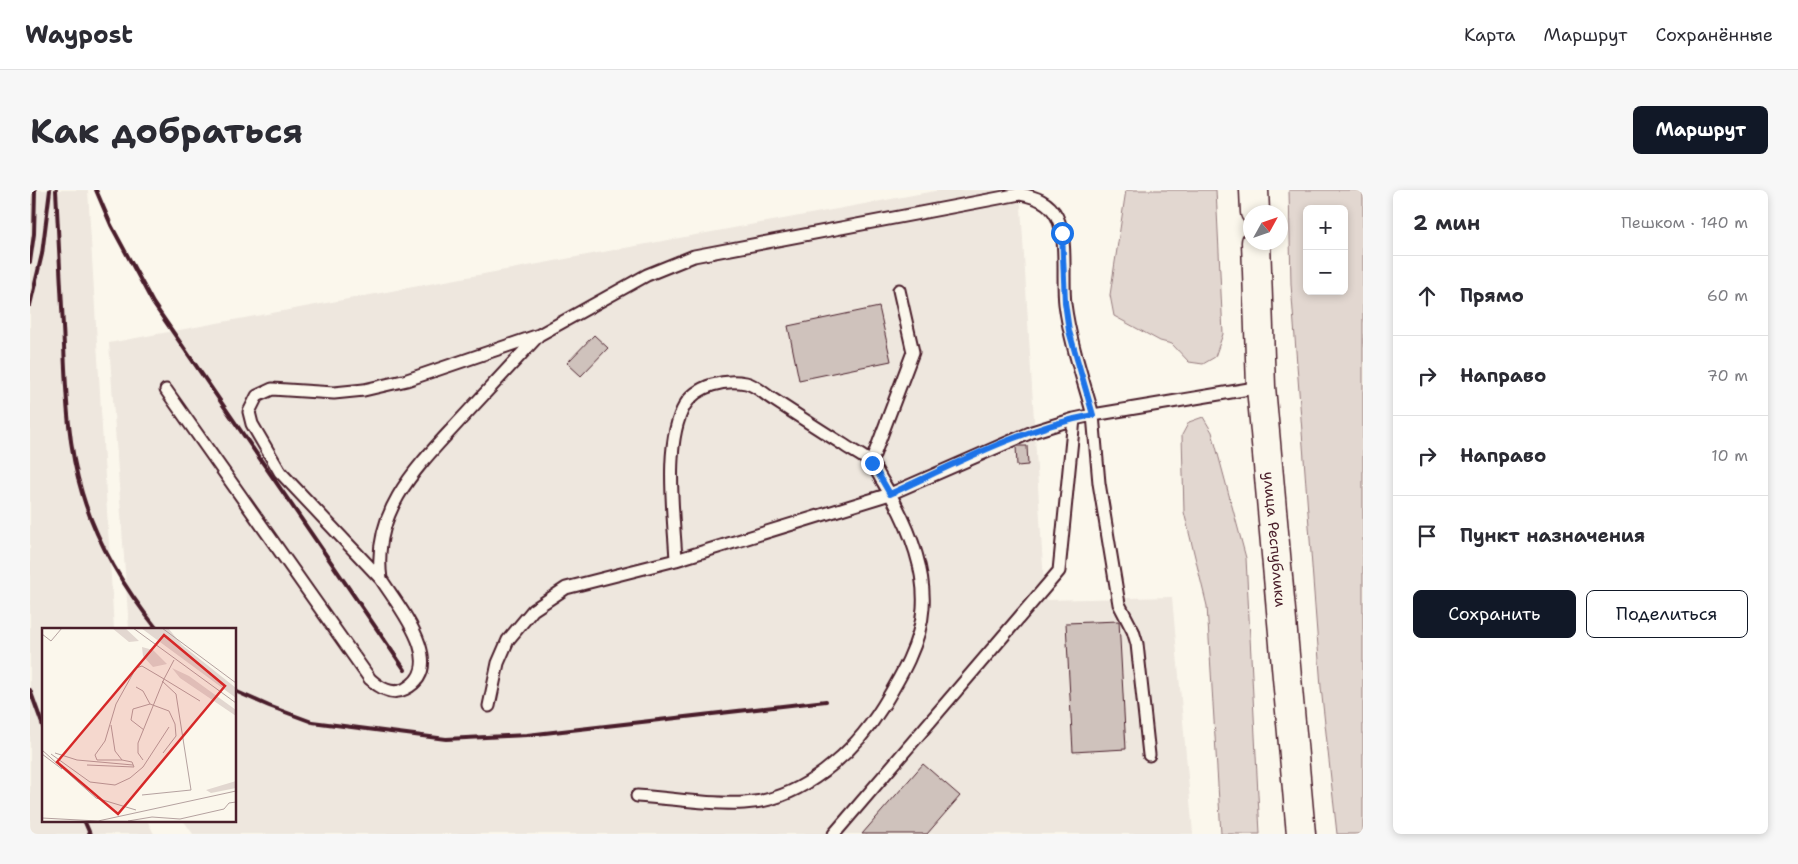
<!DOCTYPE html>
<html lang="ru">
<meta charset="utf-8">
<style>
:root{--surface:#fff;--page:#f7f7f7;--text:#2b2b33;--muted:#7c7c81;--line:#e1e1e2;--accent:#111827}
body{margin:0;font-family:"Shantell Sans",sans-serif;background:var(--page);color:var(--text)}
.controls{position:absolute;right:15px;top:15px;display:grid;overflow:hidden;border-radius:8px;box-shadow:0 2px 8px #0003}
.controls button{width:45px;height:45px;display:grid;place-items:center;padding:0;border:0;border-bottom:1px solid var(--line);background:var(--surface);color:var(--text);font:25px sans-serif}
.compass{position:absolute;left:1213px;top:15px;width:45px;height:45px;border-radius:50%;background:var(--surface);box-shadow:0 2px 8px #0003;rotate:50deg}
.stop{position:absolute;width:15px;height:15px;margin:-11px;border:4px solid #1a73e8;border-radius:50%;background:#fff}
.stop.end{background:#1a73e8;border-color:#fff;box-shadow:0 1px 5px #0008}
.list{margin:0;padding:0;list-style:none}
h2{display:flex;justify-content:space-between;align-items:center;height:65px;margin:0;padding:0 20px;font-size:21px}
h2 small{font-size:16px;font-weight:400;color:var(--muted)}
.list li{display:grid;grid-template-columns:32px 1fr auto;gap:15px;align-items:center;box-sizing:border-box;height:80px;padding:0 20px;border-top:1px solid var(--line)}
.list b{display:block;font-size:19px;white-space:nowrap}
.list em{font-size:16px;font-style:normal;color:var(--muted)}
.actions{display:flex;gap:10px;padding:15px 20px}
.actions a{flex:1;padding:11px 0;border:1px solid var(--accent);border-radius:8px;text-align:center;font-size:18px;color:var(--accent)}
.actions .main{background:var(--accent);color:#fff}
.icon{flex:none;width:28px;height:28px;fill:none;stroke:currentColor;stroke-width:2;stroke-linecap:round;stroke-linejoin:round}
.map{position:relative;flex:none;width:1333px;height:644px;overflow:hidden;border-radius:8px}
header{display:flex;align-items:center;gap:30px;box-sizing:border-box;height:70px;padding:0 25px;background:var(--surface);border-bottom:1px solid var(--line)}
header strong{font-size:24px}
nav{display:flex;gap:28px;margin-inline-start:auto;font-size:18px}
.intro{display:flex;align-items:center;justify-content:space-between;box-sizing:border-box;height:120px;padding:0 30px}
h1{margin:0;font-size:35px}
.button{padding:12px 22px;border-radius:8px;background:var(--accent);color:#fff;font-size:18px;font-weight:700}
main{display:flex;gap:30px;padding:0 30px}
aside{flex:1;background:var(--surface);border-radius:8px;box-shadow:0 2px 8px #0003}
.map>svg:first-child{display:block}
.built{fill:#eee7de}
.green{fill:#e2d7d0;stroke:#967b7e;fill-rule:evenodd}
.building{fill:#cfc2bc;stroke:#4a1f2b}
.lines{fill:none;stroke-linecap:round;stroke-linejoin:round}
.lane-casing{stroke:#4a1f2b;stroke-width:15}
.primary-casing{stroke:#4a1f2b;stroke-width:31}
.lane{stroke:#fbf7ec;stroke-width:11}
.primary{stroke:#fbf7ec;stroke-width:28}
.rail{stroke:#4a1f2b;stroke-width:4}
.route{stroke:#1a73e8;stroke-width:6}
.labels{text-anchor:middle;stroke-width:4;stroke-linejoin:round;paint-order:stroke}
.street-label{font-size:15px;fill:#4a1f2b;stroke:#fbf7ec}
.inset-road{fill:none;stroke:#b4a19f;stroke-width:1}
.view{fill:#d62828;fill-opacity:0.15;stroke:#d62828;stroke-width:2.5}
.inset-edge{fill:none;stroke:#4a1f2b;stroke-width:2.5}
</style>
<header>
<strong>Waypost</strong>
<nav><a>Карта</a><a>Маршрут</a><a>Сохранённые</a></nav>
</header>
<div class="intro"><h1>Как добраться</h1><a class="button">Маршрут</a></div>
<main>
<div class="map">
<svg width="1333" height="644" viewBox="0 0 1333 644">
<rect width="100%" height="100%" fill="#fbf7ec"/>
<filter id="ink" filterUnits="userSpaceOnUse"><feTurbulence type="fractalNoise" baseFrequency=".02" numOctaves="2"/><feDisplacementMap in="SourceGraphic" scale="10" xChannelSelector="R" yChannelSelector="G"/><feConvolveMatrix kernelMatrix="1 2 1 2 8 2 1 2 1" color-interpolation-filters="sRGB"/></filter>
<g filter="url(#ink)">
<path class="built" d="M 0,0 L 58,0 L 84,439 L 14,439 L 14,630 L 117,630 L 124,644 L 0,644 Z
M 910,0 L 990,0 L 1015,410 L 1142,407 L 1163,644 L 163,644 L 153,630 L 205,630 L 205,439 L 99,439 L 79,153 Z"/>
<path class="green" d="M 1096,0 L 1186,0 L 1193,144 L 1185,167 L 1173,174 L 1159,172 L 1142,154 L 1130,151 L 1084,126 L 1080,105 Z
M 1259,0 L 1333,0 L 1333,644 L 1307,644 L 1291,497 L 1261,94 ZM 1277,19 L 1314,19 L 1314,101 L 1277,101 Z
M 1173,227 L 1182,242 L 1216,368 L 1230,644 L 1191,644 L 1177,416 L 1154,322 L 1152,245 L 1159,232 Z"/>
<path class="building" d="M 849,117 L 861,171 L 769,190 L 758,136 Z
M 564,145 L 578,158 L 551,186 L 537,173 Z
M 986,256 L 997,256 L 998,275 L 987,276 Z
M 1089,431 L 1096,559 L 1043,562 L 1036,433 Z
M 893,574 L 930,606 L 897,644 L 832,644 Z"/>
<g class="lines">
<g class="lane-casing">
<path id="lane" d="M 509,145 C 484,172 459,199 434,226 C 390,274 341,319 351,389 L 250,282 L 222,234 L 219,222 L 227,206 L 242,199 L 304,203 L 334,200 L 377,190 L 509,145 L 617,85 L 664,66 L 990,4 C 1005,7 1019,11 1027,27 C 1038,50 1032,88 1035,114 C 1040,152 1053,189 1063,225 L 1231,197
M 136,200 L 340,489 C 350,498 362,506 375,499 C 419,476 368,416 351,389
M 841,273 L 883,162 L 869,100
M 459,516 L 468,473 L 478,450 L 503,420 L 536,398 L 646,370 L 860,304 L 1002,242 L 1044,229 L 1063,225 L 1069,293 L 1089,414 L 1103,441 L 1107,454 L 1119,565
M 607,606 C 642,608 679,615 714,613 C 771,611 824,563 853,516 C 870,488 891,453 893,418 C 896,374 876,330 853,292 C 849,286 846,278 841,273 C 834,266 822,261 814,255 C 790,240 767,225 744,210 C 735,205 726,195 716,193 C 695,189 667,195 655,215 C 633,252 644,327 646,370
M 804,644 L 1029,381 L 1044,229"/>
</g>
<g class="primary-casing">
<g id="primary">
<path d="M 1224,0 L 1225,22"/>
<path id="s1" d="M 1226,52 L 1231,197 L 1271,644"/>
</g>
</g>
<use href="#lane" class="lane"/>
<use href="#primary" class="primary"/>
<path class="rail" d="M 26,0 C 29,52 31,104 34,156 C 36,204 38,257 52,303 C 67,354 94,398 127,439
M 66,0 L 81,35 L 123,113 L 375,480
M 0,72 L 4,44 L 5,0
M 0,115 L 12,64 L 20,0
M 0,500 L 14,539
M 205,501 L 239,516 L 282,532 L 416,549 L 497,545 L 796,511
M 54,630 L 60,644"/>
</g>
</g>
<g class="lines" filter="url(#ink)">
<path class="route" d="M 842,273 L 860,304 C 925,274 992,238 1063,225 L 1039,141 L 1035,112 L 1032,43"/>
</g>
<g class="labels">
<g class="street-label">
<text dy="5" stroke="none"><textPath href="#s1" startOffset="298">улица Республики</textPath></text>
</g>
</g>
<g transform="translate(12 438)">
<rect width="194" height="194" fill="#fbf7ec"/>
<path d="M 70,0 L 83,0 L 97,13 L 87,14 ZM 99,0 L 126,0 L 140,17 L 194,60 L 194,70 ZM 100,19 L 111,22 L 125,36 L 111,39 L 101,28 ZM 130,40 L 147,48 L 194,82 L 194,88 L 138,50 ZM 194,153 L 194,160 L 169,165 L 164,162 Z" fill="#e2d7d0"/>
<path class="inset-road" d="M 91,0 L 194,75M 120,0 L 194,55M 0,6 L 9,13 L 20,0M 94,59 L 101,63 L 108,76M 69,97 L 73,123 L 80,132 L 55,132 L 53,127 L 63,113 L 74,76 L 94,40 L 100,38 L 122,51 L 132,32M 102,102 L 89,92 L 91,81 L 108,76 L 127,83 L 133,96 L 134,108 L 121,125M 0,122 L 54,170 L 94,182M 13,125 L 35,132 L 91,137M 0,126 L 20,141M 9,126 L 48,154 L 73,157 L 88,150 L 101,139 L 127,99M 101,132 L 96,125 L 96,115 L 122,51 L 158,73M 45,137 L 92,139 L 90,134 L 80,132M 100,167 L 149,162 L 134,66 L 120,53M 0,190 L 56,193 L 194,163M 86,193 L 110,189 L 138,191 L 182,181 L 187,175 L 194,174"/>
<path class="view" d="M 122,7 L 183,58 L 76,186 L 15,134 Z"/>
<rect width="194" height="194" class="inset-edge"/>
</g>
</svg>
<div class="controls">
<button>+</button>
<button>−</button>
</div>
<svg class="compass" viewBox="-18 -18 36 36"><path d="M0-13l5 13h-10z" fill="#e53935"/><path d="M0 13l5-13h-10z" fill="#7c7c81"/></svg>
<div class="stop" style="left:1032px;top:43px"></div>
<div class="stop end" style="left:842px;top:273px"></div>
</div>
<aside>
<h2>2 мин<small>Пешком · 140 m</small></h2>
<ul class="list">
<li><svg class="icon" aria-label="ahead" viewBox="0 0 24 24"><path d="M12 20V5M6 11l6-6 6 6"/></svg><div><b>Прямо</b></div><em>60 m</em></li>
<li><svg class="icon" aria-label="right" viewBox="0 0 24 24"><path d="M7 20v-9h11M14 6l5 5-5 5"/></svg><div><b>Направо</b></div><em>70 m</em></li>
<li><svg class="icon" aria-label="right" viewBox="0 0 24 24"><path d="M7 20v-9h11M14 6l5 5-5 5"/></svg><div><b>Направо</b></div><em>10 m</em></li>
<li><svg class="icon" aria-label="arrive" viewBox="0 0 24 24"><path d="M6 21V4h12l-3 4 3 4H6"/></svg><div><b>Пункт назначения</b></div></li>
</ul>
<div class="actions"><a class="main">Сохранить</a><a>Поделиться</a></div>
</aside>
</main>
